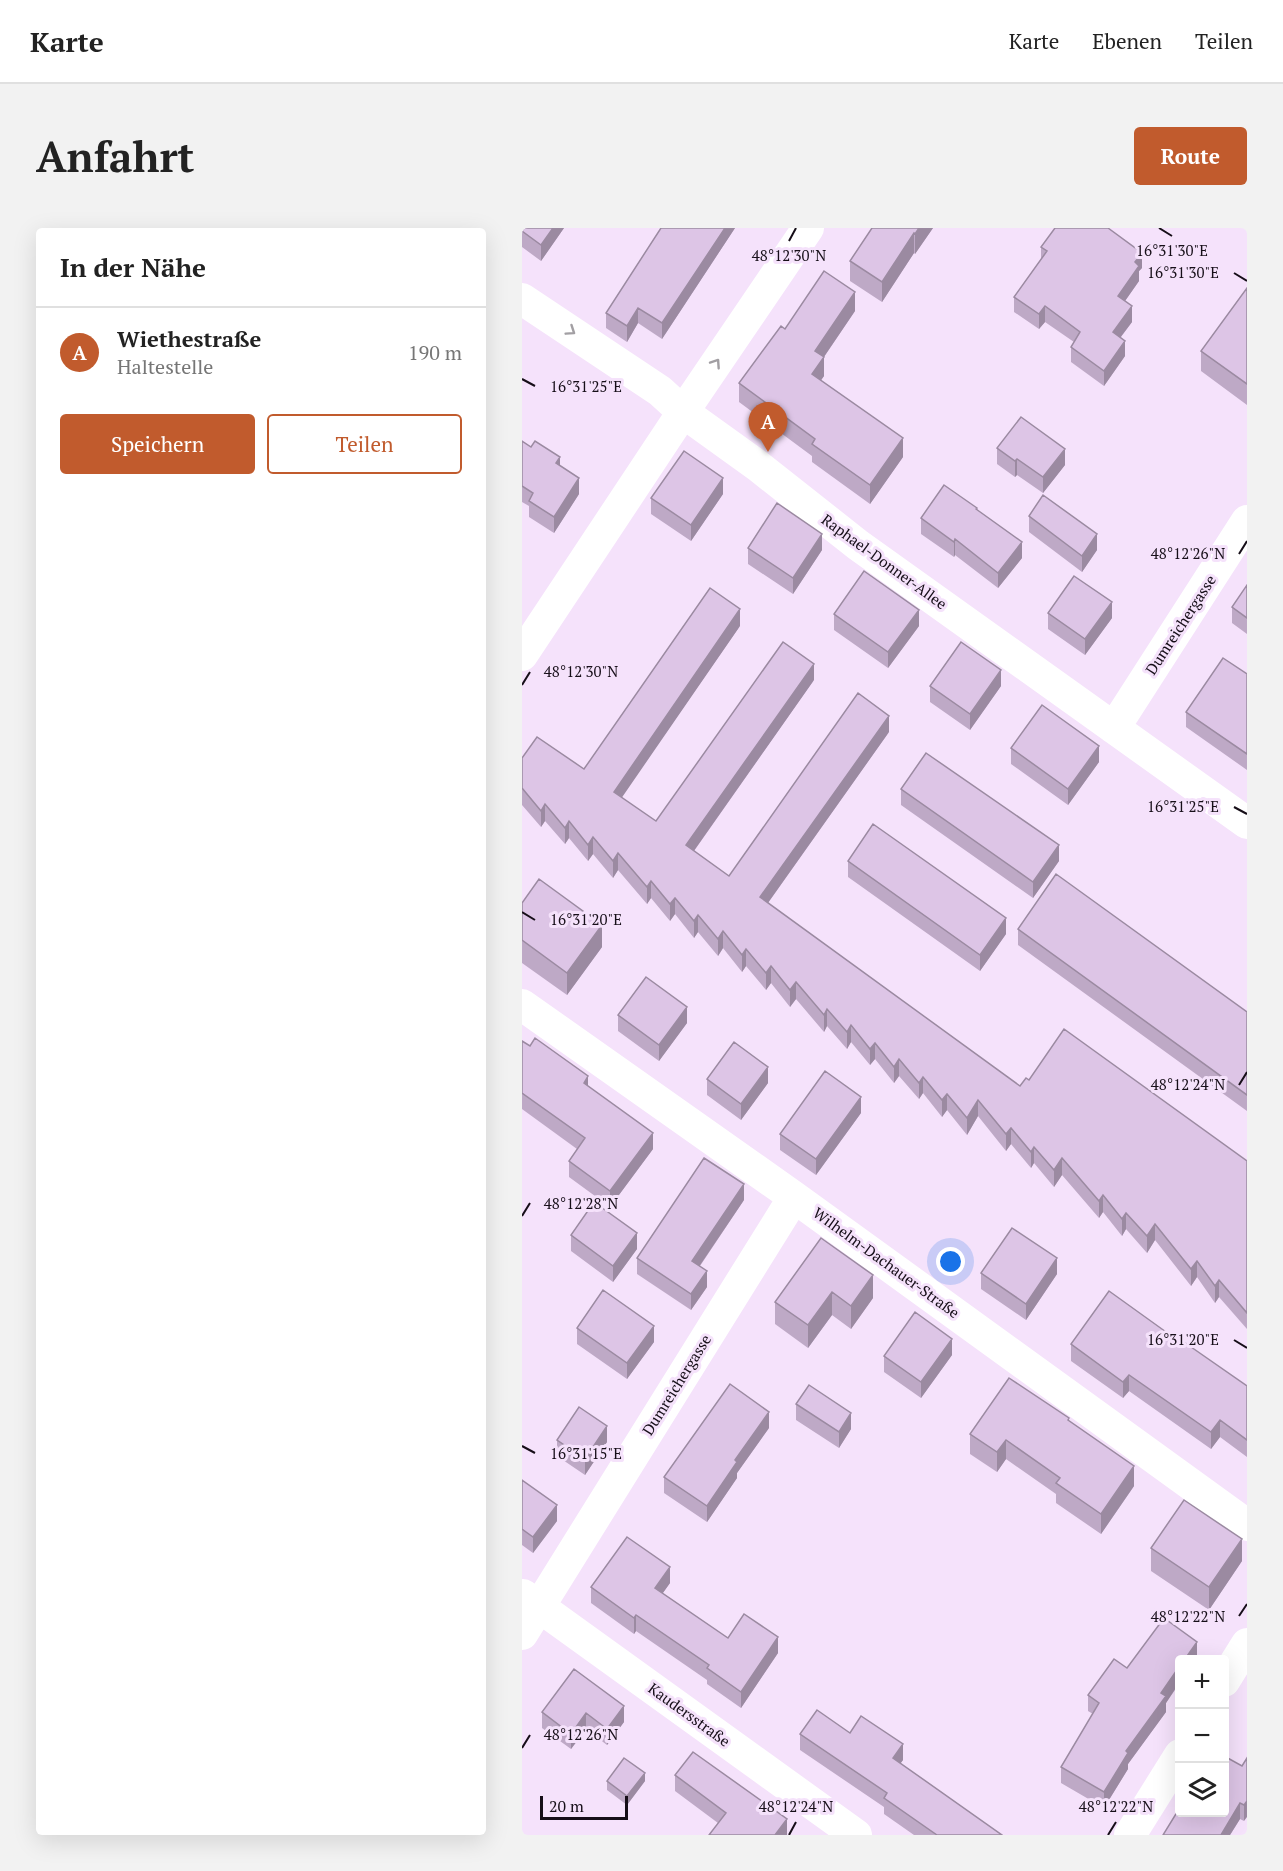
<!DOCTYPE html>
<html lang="de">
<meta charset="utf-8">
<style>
:root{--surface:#fff;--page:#f2f2f2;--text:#222;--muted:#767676;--line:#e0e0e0;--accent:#c15b2d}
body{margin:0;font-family:"PT Serif",serif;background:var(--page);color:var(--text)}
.controls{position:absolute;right:18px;bottom:18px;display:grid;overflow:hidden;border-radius:6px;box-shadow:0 6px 24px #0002}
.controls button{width:54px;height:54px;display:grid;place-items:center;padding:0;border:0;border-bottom:2px solid var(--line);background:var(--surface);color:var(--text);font:30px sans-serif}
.scale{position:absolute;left:18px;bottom:15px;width:88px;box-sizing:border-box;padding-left:6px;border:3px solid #160e18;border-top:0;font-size:16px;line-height:21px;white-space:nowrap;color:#160e18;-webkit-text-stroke:4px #f5e2fb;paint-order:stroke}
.you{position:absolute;left:429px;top:1034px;width:21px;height:21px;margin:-15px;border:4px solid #fff;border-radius:50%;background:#1a73e8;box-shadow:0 0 0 9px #1a73e833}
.badge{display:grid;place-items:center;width:39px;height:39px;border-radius:50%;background:var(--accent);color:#fff;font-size:20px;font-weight:700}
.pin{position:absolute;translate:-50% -50px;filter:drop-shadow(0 2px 3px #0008)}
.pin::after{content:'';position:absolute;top:32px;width:21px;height:18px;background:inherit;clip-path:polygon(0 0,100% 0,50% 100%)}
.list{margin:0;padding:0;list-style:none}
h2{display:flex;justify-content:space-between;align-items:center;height:78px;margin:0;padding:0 24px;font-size:26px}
h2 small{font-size:20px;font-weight:400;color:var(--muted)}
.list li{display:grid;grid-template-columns:39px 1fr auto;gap:18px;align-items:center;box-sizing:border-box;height:90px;padding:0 24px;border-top:2px solid var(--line)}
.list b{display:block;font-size:22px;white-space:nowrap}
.list p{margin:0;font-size:20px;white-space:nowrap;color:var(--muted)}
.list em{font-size:20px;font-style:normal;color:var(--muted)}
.actions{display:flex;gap:12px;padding:18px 24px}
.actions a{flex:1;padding:14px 0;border:2px solid var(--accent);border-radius:6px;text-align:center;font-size:21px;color:var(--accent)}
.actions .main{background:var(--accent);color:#fff}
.icon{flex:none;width:33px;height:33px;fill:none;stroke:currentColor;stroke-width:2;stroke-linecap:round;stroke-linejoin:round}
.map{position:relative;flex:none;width:725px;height:1607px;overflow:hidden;border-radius:6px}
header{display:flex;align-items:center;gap:36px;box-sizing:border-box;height:84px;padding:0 30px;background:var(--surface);border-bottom:2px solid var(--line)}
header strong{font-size:28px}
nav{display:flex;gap:33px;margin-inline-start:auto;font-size:21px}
.intro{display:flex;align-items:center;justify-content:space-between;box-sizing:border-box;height:144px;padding:0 36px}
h1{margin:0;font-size:42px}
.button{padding:15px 27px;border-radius:6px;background:var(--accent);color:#fff;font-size:21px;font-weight:700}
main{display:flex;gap:36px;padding:0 36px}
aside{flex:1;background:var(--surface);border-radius:6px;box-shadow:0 6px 24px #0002}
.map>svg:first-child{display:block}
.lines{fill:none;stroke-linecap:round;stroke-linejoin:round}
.minor{stroke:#fff;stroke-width:32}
.wall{fill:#bea9c6}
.shaded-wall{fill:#9b8aa1}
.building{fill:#ddc5e6;stroke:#9b8aa1;stroke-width:1.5}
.oneway{stroke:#a29fa3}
.ticks{fill:none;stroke:#160e18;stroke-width:2}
.labels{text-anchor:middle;stroke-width:6;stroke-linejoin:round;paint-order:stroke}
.street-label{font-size:15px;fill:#160e18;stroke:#f5e2fb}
.ticks-label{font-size:15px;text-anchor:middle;fill:#160e18;stroke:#f5e2fb;stroke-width:6;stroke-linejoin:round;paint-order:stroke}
</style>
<header>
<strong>Karte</strong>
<nav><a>Karte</a><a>Ebenen</a><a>Teilen</a></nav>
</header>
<div class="intro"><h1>Anfahrt</h1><a class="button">Route</a></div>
<main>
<aside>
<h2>In der Nähe<small></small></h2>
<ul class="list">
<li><span class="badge">A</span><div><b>Wiethestraße</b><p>Haltestelle</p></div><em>190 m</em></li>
</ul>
<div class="actions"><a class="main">Speichern</a><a>Teilen</a></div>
</aside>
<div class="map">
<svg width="725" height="1607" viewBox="0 0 725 1607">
<rect width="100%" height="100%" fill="#f5e2fb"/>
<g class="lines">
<path class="minor" d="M 0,71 L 138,163 L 161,184 L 236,238 L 336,317 L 725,595
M 0,427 L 161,184 L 286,0
M 592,500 L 725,293
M 0,777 L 272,969 L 725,1297
M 1,1367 L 334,1607
M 0,1406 L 272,969
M 702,1453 L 725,1416
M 608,1607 L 658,1527"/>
</g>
<path class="wall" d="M 0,0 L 42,0 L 19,33 L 0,19 Z
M 139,0 L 213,0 L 140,111 L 116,95 L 105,114 L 84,100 L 84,85 Z
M 350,0 L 411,0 L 393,26 L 392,25 L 360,74 L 328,53 L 328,33 Z
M 519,19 L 620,40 L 617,43 L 617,53 L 603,73 L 610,94 L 599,109 L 603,128 L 582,158 L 549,134 L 549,119 L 552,114 L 523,94 L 517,101 L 492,84 L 492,69 L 519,31 Z
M 725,60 L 725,177 L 679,143 L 679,123 Z
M 333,83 L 302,129 L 302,148 L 299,152 L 381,229 L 348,276 L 290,234 L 290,228 L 217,174 L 217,155 L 263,101 Z
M 0,213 L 38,238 L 57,266 L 32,305 L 7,289 L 7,278 L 0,274 Z
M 475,220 L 543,237 L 521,265 L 495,247 L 493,249 L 475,236 Z
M 201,266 L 169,313 L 129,286 L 129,270 Z
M 455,281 L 500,330 L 476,360 L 433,327 L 432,329 L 399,306 L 399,290 Z
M 507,288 L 575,322 L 560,344 L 507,304 Z
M 226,320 L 300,322 L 271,366 L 226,336 Z
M 725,357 L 725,406 L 710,395 L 710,379 Z
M 526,385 L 590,390 L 563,427 L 526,401 Z
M 312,386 L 397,398 L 366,440 L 312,402 Z
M 218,398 L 99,569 L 134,593 L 292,452 L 172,623 L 207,648 L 367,504 L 246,675 L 498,858 L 507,852 L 725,933 L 725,1101 L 697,1069 L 693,1075 L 675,1049 L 669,1058 L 633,1012 L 625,1025 L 604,1001 L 600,1008 L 581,984 L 577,990 L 540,947 L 532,959 L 512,935 L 509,940 L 489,916 L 484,923 L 456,888 L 445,907 L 425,882 L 420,889 L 401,865 L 397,871 L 377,848 L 372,855 L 353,831 L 348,837 L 329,814 L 325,821 L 305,798 L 302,804 L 274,771 L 268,779 L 249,755 L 244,762 L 224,738 L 220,744 L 201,720 L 196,728 L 176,704 L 172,710 L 153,686 L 148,693 L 129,670 L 125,676 L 96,642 L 91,650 L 71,626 L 66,633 L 47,610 L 43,616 L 23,593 L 19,599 L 0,577 L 0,530 L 62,541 Z
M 725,446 L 725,542 L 664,499 L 664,484 Z
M 408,458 L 479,458 L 448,502 L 408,474 Z
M 489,520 L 577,534 L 546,577 L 489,536 Z
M 379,561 L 537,633 L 511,670 L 379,577 Z
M 326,633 L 484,706 L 458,743 L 326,649 Z
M 0,675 L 80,719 L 45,767 L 0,735 Z
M 496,701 L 725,784 L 725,883 L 496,717 Z
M 96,787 L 165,795 L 137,833 L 96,803 Z
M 0,813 L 66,858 L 131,921 L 88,979 L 47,949 L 47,933 L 55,921 L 0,881 Z
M 185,851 L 246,855 L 219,892 L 185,867 Z
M 339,885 L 294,947 L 258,922 L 258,906 Z
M 222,972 L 178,1038 L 185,1059 L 169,1082 L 115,1046 L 115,1030 Z
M 49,1007 L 115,1021 L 91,1054 L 49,1023 Z
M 299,1010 L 351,1070 L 329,1101 L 310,1087 L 286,1120 L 253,1096 L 253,1074 Z
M 459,1045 L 535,1046 L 504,1092 L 459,1061 Z
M 55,1100 L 132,1114 L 105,1151 L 55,1116 Z
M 658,1114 L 725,1158 L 725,1229 L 698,1209 L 689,1221 L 607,1163 L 601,1170 L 549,1133 L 549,1116 Z
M 430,1127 L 399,1170 L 362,1144 L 362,1128 Z
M 274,1176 L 329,1201 L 317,1220 L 274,1192 Z
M 547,1193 L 612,1258 L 579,1306 L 534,1275 L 534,1266 L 484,1231 L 475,1244 L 448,1226 L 448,1206 Z
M 247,1200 L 215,1245 L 215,1250 L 185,1294 L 142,1265 L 142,1249 Z
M 35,1212 L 85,1214 L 63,1247 L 35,1228 Z
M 0,1252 L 35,1293 L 11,1325 L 0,1317 Z
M 629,1320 L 720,1333 L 687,1382 L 629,1343 Z
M 148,1355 L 140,1366 L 206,1410 L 256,1425 L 219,1480 L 185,1456 L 185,1452 L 114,1403 L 112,1406 L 69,1375 L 69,1359 Z
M 675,1430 L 644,1475 L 644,1484 L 606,1536 L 606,1541 L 582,1580 L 539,1555 L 539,1539 L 571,1486 L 566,1483 L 566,1467 L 605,1440 Z
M 52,1441 L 102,1494 L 85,1517 L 64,1501 L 49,1521 L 20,1500 L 20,1484 Z
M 278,1506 L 381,1532 L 378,1535 L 480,1607 L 392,1607 L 362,1586 L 362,1579 L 278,1522 Z
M 725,1530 L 722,1593 L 718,1591 L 708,1607 L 720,1538 Z
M 153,1547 L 265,1607 L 196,1595 L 153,1563 Z
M 85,1553 L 123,1553 L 105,1577 L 85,1562 Z"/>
<path class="shaded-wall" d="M 31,0 L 42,0 L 19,33 L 19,17 Z
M 203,0 L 213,0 L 140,111 L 140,95 Z
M 397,0 L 411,0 L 393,26 L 393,6 Z
M 392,5 L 392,25 L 360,74 L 360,54 Z
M 620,25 L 620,40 L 617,43 L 617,53 L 596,83 L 596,68 L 613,34 Z
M 333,64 L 333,83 L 293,142 L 293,123 Z
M 523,78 L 523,94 L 517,101 L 517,86 Z
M 610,78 L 610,94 L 591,119 L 591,104 Z
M 116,80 L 116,95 L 105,114 L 105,98 Z
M 603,113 L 603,128 L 582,158 L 582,143 Z
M 302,129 L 302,148 L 290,165 L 290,146 Z
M 381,210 L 381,229 L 348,276 L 348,257 Z
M 543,221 L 543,237 L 521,265 L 521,249 Z
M 38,229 L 38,245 L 34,235 Z
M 495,231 L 495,247 L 493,249 L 493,233 Z
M 57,250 L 57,266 L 32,305 L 32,289 Z
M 201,250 L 201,266 L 169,313 L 169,297 Z
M 300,306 L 300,322 L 271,366 L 271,350 Z
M 575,306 L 575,322 L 560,344 L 560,328 Z
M 433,311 L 433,327 L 432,329 L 432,314 Z
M 500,314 L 500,330 L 476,360 L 476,345 Z
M 590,374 L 590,390 L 563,427 L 563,411 Z
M 218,381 L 218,398 L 92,581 L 92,564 Z
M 397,382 L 397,398 L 366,440 L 366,424 Z
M 292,436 L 292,452 L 164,634 L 164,617 Z
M 479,442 L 479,458 L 448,502 L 448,486 Z
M 367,488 L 367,504 L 238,686 L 238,669 Z
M 577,518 L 577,534 L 546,577 L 546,561 Z
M 23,576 L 23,593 L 19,599 L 19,583 Z
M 47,593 L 47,610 L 43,616 L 43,600 Z
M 71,609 L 71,626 L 66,633 L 66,617 Z
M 537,617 L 537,633 L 511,670 L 511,654 Z
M 96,625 L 96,642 L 91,650 L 91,633 Z
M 129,653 L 129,670 L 125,676 L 125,659 Z
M 153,670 L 153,686 L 148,693 L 148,676 Z
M 176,687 L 176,704 L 172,710 L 172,693 Z
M 484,690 L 484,706 L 458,743 L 458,727 Z
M 80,697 L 80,719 L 45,767 L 45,745 Z
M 201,703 L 201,720 L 196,728 L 196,711 Z
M 224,721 L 224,738 L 220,744 L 220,727 Z
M 249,738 L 249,755 L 244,762 L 244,745 Z
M 274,754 L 274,771 L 268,779 L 268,762 Z
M 165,779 L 165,795 L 137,833 L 137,817 Z
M 305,781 L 305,798 L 302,804 L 302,787 Z
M 329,797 L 329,814 L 325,821 L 325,804 Z
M 353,815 L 353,831 L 348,837 L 348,821 Z
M 377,831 L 377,848 L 372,855 L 372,839 Z
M 246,839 L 246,855 L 219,892 L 219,876 Z
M 66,848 L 66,864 L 62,855 Z
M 401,849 L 401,865 L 397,871 L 397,855 Z
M 425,866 L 425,882 L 420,889 L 420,872 Z
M 339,869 L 339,885 L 294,947 L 294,931 Z
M 456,872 L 456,888 L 445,907 L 445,890 Z
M 489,900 L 489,916 L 484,923 L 484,906 Z
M 131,905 L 131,921 L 88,979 L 88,963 Z
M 512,919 L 512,935 L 509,940 L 509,924 Z
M 540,930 L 540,947 L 532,959 L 532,942 Z
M 222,956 L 222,972 L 170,1049 L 170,1033 Z
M 581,967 L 581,984 L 577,990 L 577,973 Z
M 604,985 L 604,1001 L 600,1008 L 600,991 Z
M 633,996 L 633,1012 L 625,1025 L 625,1008 Z
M 115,1005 L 115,1021 L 91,1054 L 91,1038 Z
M 535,1030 L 535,1046 L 504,1092 L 504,1076 Z
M 675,1033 L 675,1049 L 669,1058 L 669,1041 Z
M 185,1043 L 185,1059 L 169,1082 L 169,1066 Z
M 351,1047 L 351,1070 L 329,1101 L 329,1078 Z
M 697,1052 L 697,1069 L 693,1075 L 693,1058 Z
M 310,1064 L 310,1087 L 286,1120 L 286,1097 Z
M 132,1098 L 132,1114 L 105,1151 L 105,1135 Z
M 430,1111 L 430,1127 L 399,1170 L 399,1154 Z
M 607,1147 L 607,1163 L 601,1170 L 601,1154 Z
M 247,1184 L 247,1200 L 215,1245 L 215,1250 L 185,1294 L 185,1278 L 213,1232 Z
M 329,1185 L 329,1201 L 317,1220 L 317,1204 Z
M 698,1192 L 698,1209 L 689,1221 L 689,1204 Z
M 85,1198 L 85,1214 L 63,1247 L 63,1231 Z
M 484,1212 L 484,1231 L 475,1244 L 475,1224 Z
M 612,1238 L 612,1258 L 579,1306 L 579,1286 Z
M 35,1277 L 35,1293 L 11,1325 L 11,1309 Z
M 720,1311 L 720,1333 L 687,1382 L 687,1359 Z
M 148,1339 L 148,1355 L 133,1376 L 133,1360 Z
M 114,1387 L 114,1403 L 112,1406 L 112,1390 Z
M 256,1409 L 256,1425 L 219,1480 L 219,1464 Z
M 675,1414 L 675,1431 L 663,1431 Z
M 657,1439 L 657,1455 L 644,1475 L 644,1484 L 606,1536 L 606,1541 L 582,1580 L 582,1564 L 604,1523 L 639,1465 Z
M 102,1478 L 102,1494 L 85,1517 L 85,1501 Z
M 64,1485 L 64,1501 L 49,1521 L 49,1506 Z
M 381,1516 L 381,1532 L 371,1546 L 371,1530 Z
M 123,1545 L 123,1553 L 105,1577 L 105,1568 Z
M 725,1573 L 725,1589 L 722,1593 L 722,1577 Z
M 718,1575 L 718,1591 L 708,1607 L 699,1607 Z
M 265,1591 L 265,1607 L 253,1607 Z"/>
<path class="building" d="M 0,0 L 31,0 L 19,17 L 0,3 Z
M 139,0 L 203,0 L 140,95 L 116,80 L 105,98 L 84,85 Z
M 350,0 L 397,0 L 393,6 L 392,5 L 360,54 L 328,33 Z
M 533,0 L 586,0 L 620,25 L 613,34 L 617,38 L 596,68 L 610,78 L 591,104 L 603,113 L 582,143 L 549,119 L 558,104 L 523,78 L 517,86 L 492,69 L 525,23 L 519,19 Z
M 302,43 L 333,64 L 293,123 L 302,129 L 290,146 L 381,210 L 348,257 L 290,216 L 293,211 L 217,155 L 259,98 L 263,101 Z
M 725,60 L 725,156 L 679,123 Z
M 499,189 L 543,221 L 521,249 L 495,231 L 493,233 L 475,220 Z
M 0,213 L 9,219 L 13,213 L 38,229 L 34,235 L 57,250 L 32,289 L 7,273 L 11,265 L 0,258 Z
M 162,223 L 201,250 L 169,297 L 129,270 Z
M 422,257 L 455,280 L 454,281 L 500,314 L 476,345 L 433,311 L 432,314 L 399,290 Z
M 521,267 L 575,306 L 560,328 L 507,288 Z
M 255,275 L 300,306 L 271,350 L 226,320 Z
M 342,343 L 397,382 L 366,424 L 312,386 Z
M 552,348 L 590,374 L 563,411 L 526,385 Z
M 725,357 L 725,390 L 710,379 Z
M 188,360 L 218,381 L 92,564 L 134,593 L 261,414 L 292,436 L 164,617 L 207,648 L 336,465 L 367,488 L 238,669 L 498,858 L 504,850 L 507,852 L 542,801 L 725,933 L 725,1085 L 697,1052 L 693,1058 L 675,1033 L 669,1041 L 633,996 L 625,1008 L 604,985 L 600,991 L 581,967 L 577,973 L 540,930 L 532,942 L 512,919 L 509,924 L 489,900 L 484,906 L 456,872 L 445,890 L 425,866 L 420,872 L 401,849 L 397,855 L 377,831 L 372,839 L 353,815 L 348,821 L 329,797 L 325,804 L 305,781 L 302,787 L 274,754 L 268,762 L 249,738 L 244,745 L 224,721 L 220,727 L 201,703 L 196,711 L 176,687 L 172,693 L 153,670 L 148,676 L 129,653 L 125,659 L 96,625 L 91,633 L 71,609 L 66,617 L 47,593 L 43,600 L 23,576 L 19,583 L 0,560 L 0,530 L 15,509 L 62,541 Z
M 439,414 L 479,442 L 448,486 L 408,458 Z
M 701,430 L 725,446 L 725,526 L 664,484 Z
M 520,477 L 577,518 L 546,561 L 489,520 Z
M 404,525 L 537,617 L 511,654 L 379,561 Z
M 351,596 L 484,690 L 458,727 L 326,633 Z
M 534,646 L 725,784 L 725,867 L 496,701 Z
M 17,651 L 80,697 L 45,745 L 0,712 L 0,675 Z
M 124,749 L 165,779 L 137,817 L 96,787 Z
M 13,810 L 66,848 L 62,855 L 131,905 L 88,963 L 47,933 L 63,910 L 0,865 L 0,813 L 8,818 Z
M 212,814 L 246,839 L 219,876 L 185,851 Z
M 303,843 L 339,869 L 294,931 L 258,906 Z
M 182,930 L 222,956 L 170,1033 L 185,1043 L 169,1066 L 115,1030 Z
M 72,974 L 115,1005 L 91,1038 L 49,1007 Z
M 490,1000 L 535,1030 L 504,1076 L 459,1045 Z
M 299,1010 L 351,1047 L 329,1078 L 310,1064 L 286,1097 L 253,1074 Z
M 81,1062 L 132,1098 L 105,1135 L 55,1100 Z
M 587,1063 L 658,1114 L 659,1112 L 725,1158 L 725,1212 L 698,1192 L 689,1204 L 607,1147 L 601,1154 L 549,1116 Z
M 393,1084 L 430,1111 L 399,1154 L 362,1128 Z
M 487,1150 L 547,1190 L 546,1192 L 612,1238 L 579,1286 L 534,1255 L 538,1250 L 484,1212 L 475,1224 L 448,1206 Z
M 208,1156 L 247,1184 L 213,1232 L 215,1234 L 185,1278 L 142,1249 Z
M 287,1157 L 329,1185 L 317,1204 L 274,1176 Z
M 57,1179 L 85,1198 L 63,1231 L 35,1212 Z
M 0,1252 L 35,1277 L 11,1309 L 0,1301 Z
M 662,1272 L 720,1311 L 687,1359 L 629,1320 Z
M 105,1309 L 148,1339 L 133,1360 L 206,1410 L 222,1386 L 256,1409 L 219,1464 L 185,1440 L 187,1437 L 114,1387 L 112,1390 L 69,1359 Z
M 642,1390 L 675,1414 L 663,1431 L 657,1431 L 657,1439 L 639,1465 L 644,1468 L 604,1523 L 606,1525 L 582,1564 L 539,1539 L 577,1475 L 566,1467 L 592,1431 L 605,1440 Z
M 52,1441 L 102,1478 L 85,1501 L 64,1485 L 49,1506 L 20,1484 Z
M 295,1482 L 328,1505 L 339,1488 L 381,1516 L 371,1530 L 480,1607 L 415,1607 L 362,1570 L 365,1565 L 278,1506 Z
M 171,1524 L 265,1591 L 253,1607 L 187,1607 L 204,1585 L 153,1547 Z
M 702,1528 L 720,1538 L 725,1530 L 725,1573 L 722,1577 L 718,1575 L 699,1607 L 641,1607 L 657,1581 L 657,1584 L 702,1584 Z
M 102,1530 L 123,1545 L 105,1568 L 85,1553 Z"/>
<defs><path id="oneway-chevron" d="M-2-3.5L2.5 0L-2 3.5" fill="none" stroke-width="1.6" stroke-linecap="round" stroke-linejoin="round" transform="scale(1.5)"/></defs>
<g class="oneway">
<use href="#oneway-chevron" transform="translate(49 103) rotate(34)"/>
<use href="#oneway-chevron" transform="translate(194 135) rotate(-56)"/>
</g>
<path class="ticks" d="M 637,0 L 650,8M 267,13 L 274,0M 712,45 L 725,53M 0,151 L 13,158M 717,326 L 725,313M 0,457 L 8,444M 712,579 L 725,586M 0,684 L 13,692M 717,857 L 725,844M 0,988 L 8,975M 712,1112 L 725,1120M 0,1218 L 13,1225M 717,1388 L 725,1376M 0,1520 L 8,1507M 267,1607 L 274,1594M 586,1607 L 594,1594"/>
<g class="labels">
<g class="street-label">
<text transform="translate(362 334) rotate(36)" y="5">Raphael-Donner-Allee</text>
<text transform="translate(659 397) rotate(-57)" y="5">Dumreichergasse</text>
<text transform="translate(364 1035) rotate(36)" y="5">Wilhelm-Dachauer-Straße</text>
<text transform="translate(155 1157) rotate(-58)" y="5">Dumreichergasse</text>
<text transform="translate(167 1487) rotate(36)" y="5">Kaudersstraße</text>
</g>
</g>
<g class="ticks-label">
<text x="650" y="28">16°31'30"E</text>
<text x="267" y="33">48°12'30"N</text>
<text x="661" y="50">16°31'30"E</text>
<text x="64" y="164">16°31'25"E</text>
<text x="666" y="331">48°12'26"N</text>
<text x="59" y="449">48°12'30"N</text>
<text x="661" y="584">16°31'25"E</text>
<text x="64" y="697">16°31'20"E</text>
<text x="666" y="862">48°12'24"N</text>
<text x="59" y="981">48°12'28"N</text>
<text x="661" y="1117">16°31'20"E</text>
<text x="64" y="1231">16°31'15"E</text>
<text x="666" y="1394">48°12'22"N</text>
<text x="59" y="1512">48°12'26"N</text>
<text x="274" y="1584">48°12'24"N</text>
<text x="594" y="1584">48°12'22"N</text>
</g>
</svg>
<div class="controls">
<button>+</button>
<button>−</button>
<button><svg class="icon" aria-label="layers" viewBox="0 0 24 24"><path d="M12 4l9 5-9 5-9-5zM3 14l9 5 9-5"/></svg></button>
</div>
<div class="scale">20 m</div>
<div class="you"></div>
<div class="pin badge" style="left:246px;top:224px">A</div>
</div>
</main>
